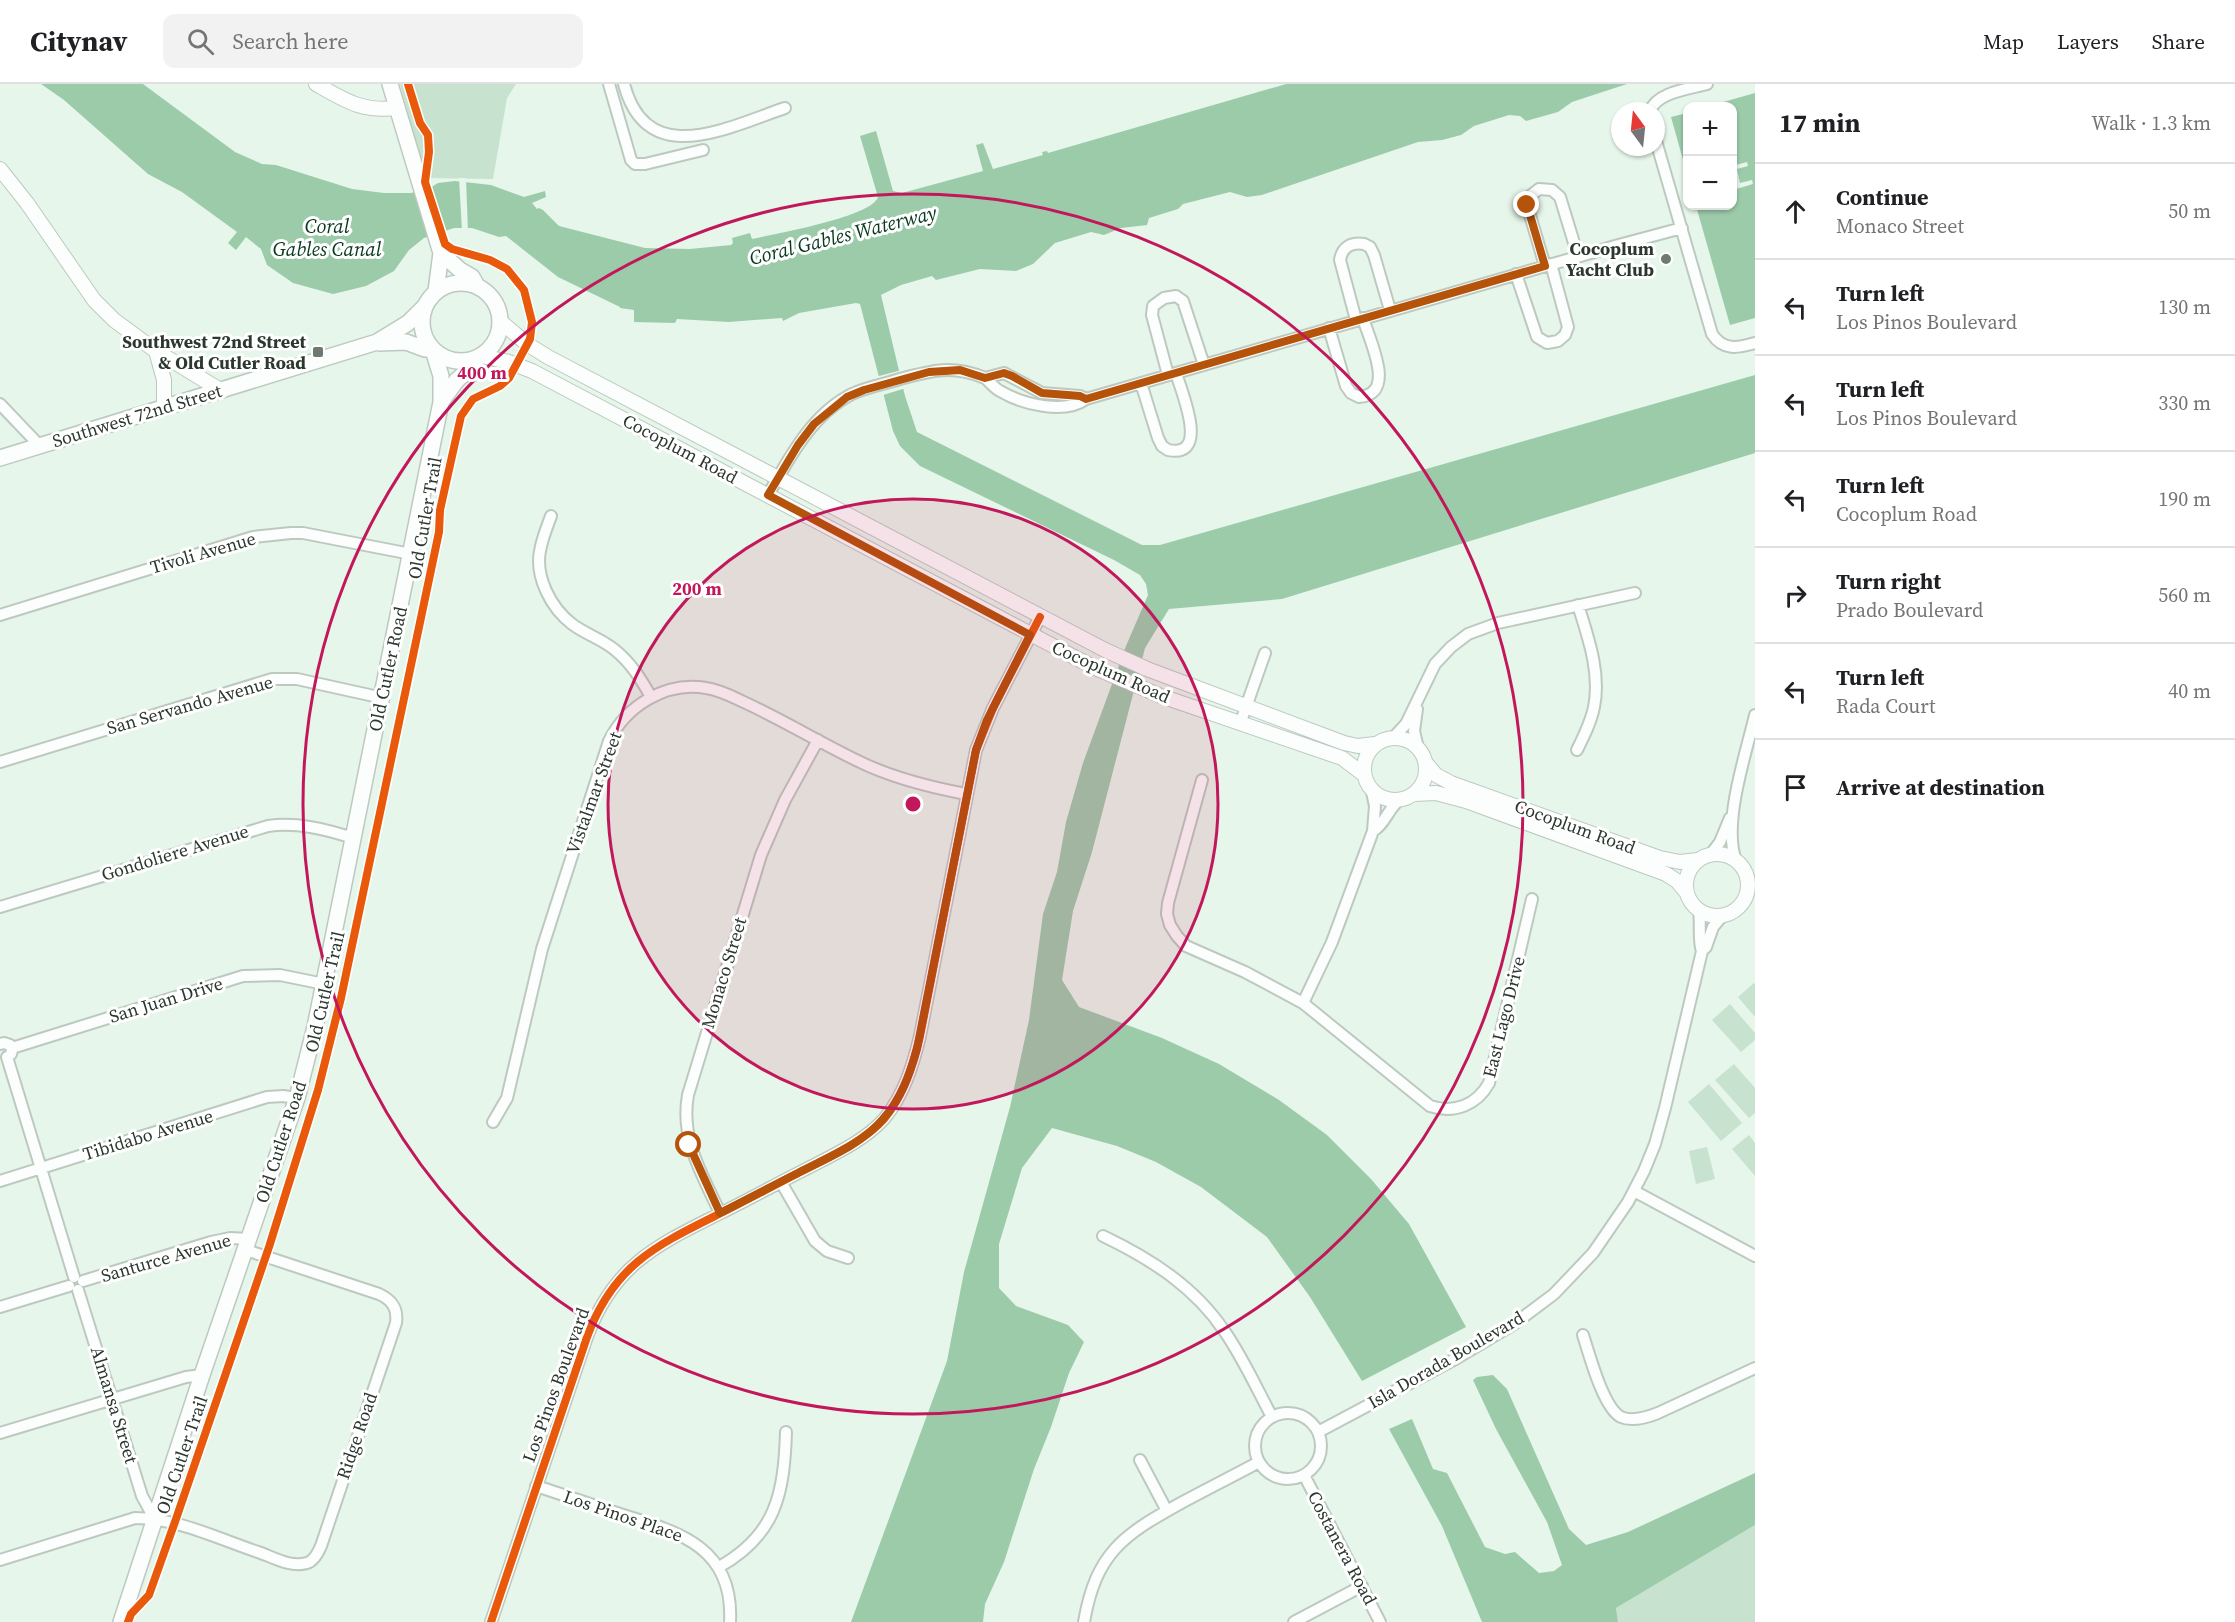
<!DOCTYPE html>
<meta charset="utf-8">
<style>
:root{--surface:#fff;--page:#f2f2f2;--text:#202124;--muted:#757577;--line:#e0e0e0}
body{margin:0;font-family:"Source Serif 4",serif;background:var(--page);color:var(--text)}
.controls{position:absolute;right:18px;top:18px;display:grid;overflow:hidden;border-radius:12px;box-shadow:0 2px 4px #0004}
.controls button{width:54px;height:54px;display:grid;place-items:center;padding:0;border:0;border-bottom:2px solid var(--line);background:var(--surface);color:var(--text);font:30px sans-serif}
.compass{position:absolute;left:1611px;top:18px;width:54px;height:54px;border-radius:50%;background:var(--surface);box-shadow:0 2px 4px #0004;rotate:345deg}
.stop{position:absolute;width:18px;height:18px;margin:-14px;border:4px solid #b45309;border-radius:50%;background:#fff}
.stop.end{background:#b45309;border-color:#fff;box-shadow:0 2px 6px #0008}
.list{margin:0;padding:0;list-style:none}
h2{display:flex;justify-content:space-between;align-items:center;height:78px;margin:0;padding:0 24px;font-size:26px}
h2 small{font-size:20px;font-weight:400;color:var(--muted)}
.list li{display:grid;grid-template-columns:39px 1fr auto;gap:18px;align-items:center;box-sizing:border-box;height:96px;padding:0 24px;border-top:2px solid var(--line)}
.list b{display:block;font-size:22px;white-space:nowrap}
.list p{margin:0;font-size:20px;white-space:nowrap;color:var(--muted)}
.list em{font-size:20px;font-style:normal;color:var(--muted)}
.icon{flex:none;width:33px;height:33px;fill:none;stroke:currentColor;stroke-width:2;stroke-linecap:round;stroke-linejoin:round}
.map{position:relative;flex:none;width:1755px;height:1538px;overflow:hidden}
header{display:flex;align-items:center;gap:36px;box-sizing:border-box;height:84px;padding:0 30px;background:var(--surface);border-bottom:2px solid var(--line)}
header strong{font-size:28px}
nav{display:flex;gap:33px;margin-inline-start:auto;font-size:21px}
.search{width:420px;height:54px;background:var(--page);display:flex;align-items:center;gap:15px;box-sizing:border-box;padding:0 21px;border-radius:12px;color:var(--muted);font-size:22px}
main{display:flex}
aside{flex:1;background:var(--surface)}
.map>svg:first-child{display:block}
.green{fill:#c7e2ce}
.water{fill:#9ccbaa}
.pier{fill:#e6f6ea}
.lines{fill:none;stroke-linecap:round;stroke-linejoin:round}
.minor-casing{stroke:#bdc9c0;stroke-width:14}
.tertiary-casing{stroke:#bdc9c0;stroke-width:16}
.secondary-casing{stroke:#bdc9c0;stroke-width:18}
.minor{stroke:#fbfefc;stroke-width:10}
.tertiary{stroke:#fbfefc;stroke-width:14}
.secondary{stroke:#fbfefc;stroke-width:15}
.cycleway-casing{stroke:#fff;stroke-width:11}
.cycleway{stroke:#e8590c;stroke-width:8}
.route{stroke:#b45309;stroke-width:8}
.ring{fill:none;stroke:#c2185b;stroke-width:3}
.poi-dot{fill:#6d7a70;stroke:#fff;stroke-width:2}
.labels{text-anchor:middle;stroke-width:6;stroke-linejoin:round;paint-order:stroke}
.poi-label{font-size:18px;font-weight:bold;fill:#2c382f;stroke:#fff;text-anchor:end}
.street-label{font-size:18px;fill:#2c382f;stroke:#fff}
.water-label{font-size:20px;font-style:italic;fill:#07391e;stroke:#fff}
.centre{fill:#c2185b;stroke:#fff;stroke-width:3}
.ring-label{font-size:18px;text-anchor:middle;font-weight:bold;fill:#c2185b;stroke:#fff;stroke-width:6;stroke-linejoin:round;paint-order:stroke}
</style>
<header>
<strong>Citynav</strong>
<div class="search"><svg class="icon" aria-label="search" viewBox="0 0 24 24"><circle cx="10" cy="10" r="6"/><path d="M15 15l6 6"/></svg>Search here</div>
<nav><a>Map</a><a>Layers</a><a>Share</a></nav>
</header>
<main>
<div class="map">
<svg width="1755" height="1538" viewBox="0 0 1755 1538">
<rect width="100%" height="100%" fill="#e6f6ea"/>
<path class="green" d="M 400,0 L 516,0 L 507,14 L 493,95 L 426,94 Z
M 1754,899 L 1755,900 L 1755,933 L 1738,913 Z
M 1730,920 L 1755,949 L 1755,956 L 1741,968 L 1712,936 Z
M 1734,980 L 1755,1004 L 1755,1029 L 1749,1034 L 1715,996 Z
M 1709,1000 L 1742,1039 L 1721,1057 L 1688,1018 Z
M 1749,1051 L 1755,1059 L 1755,1092 L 1732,1065 Z
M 1707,1063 L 1715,1095 L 1696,1100 L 1689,1067 Z
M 1755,1441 L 1755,1538 L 1618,1538 L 1616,1524 Z"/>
<path class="water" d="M 41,0 L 143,0 L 235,68 L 262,80 L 276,81 L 352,105 L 384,109 L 411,109 L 430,104 L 438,99 L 455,97 L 491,101 L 524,113 L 545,107 L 546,113 L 532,119 L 537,125 L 539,124 L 543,126 L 559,142 L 645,164 L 690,165 L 731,161 L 733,159 L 732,154 L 750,149 L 752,155 C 774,150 872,133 878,113 L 860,52 L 876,47 L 893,107 L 902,109 L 983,87 L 976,61 L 983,59 L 993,85 L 1043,71 L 1042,68 L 1047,67 L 1048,69 L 1286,0 L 1627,0 L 1572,18 L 1558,28 L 1526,37 L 1520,32 L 1509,31 L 1474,42 L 1461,51 L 1442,56 L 1418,58 L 1262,111 L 1247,113 L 1230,108 L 1183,120 L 1178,125 L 1149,134 L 1147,141 L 1121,144 L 1104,151 L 1091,148 L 1055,159 L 1033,180 L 1016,187 L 980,185 L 936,196 L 932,192 L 901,201 L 881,211 L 905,312 L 917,348 L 1142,461 L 1160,461 L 1755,291 L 1755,369 L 1282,515 L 1169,525 L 1145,564 L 1092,768 L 1073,827 L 1062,896 L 1079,923 L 1162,954 L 1219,980 L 1279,1016 L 1327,1051 L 1371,1095 L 1409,1140 L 1466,1243 L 1362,1297 L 1310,1213 L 1267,1153 L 1201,1103 L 1156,1078 L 1117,1062 L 1052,1044 L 1022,1084 L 999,1160 L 999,1204 L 1016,1222 L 1068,1241 L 1084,1258 L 1069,1289 L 1051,1343 L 1034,1385 L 1004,1478 L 985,1520 L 983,1538 L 851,1538 L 947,1277 L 964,1188 L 1010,1023 L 1029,936 L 1043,830 L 1057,788 L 1066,738 L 1083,679 L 1126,562 L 1148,511 L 1146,500 L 1140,491 L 1114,476 L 920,382 L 900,362 L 893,347 L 860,220 L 856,219 L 799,229 L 783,237 L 782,234 L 729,238 L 677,235 L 675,239 L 634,238 L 634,226 L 620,224 L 620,223 L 558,193 L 506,152 L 499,153 L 472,144 L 454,144 L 424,154 L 409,166 L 394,187 L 366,202 L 333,210 L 293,199 L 267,181 L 261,165 L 246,153 L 236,166 L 228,159 L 237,148 L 182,108 L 148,90 L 64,16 Z
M 1755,9 L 1755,234 L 1730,241 L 1696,122 L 1732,122 L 1732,22 L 1709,22 Z
M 1687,29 L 1688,29 L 1687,90 L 1671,33 Z
M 1493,1291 L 1507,1305 L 1569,1445 L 1586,1461 L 1628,1448 L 1755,1389 L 1755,1441 L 1616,1524 L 1618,1538 L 1482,1538 L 1442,1442 L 1389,1345 L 1412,1335 L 1433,1385 L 1447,1389 L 1485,1463 L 1505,1470 L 1515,1468 L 1539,1489 L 1554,1487 L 1562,1481 L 1547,1438 L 1496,1345 L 1473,1296 L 1477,1293 Z"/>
<path class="pier" d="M 1733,71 L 1736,81 L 1747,78 L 1748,82 L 1737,85 L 1740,99 L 1752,96 L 1753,100 L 1733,106 L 1733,102 L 1737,100 L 1733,85 Z
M 459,94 L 466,94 L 468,147 L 462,147 Z
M 902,286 L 906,304 L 880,312 L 875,293 Z"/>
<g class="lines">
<g class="minor-casing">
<path id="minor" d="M 609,0 L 631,76 L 635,80 L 645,80 L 703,66
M 624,0 C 647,87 728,43 785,24
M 1650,27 C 1657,8 1689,5 1707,0
M 1656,57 L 1712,250 C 1723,267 1738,264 1755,259
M 1545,182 L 1527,121 L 1530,112 L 1539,105 L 1552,106 L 1560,113 L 1578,172
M 1516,190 L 1537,253 L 1547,259 L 1558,257 L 1565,251 L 1568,243 L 1551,180
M 1356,236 L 1340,176 C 1342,163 1351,158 1364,160 L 1370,163 L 1374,171 L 1390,226
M 1329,244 L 1346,302 L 1351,309 L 1359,313 C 1397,310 1370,258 1363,234
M 1168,291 L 1152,231 L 1153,222 L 1164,214 L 1176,212 L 1183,217 L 1204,281
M 1141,299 L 1158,354 L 1162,362 L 1168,366 C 1211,375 1181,307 1176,289
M 1086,315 L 1080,312 L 1042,309 L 1004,289 L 985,294 C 990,298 994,304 1000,307 C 1022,320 1064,331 1086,315 L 1615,162 L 1682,144
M 0,320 L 40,362
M 768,411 C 789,374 812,330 852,310 C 867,303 885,300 900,295 C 933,286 953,281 985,294
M 551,432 C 547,443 542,455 540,467 C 535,493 551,524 572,540 C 585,550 602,555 615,566 C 631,579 641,595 651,613
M 0,531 L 253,453 L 291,449 L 303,449 L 411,470
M 1417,625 L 1414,647 L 1418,664
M 1240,640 L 1265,569
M 1393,654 L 1406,640 L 1435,580 L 1451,563 L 1468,550 L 1498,539 L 1635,509
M 1577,666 C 1584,652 1591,638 1594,623 C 1601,589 1588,553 1578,521
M 0,678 L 272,595 L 297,595 L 383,614
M 1202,696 L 1168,819 L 1167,830 L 1170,841 L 1177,852 L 1186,862 L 1245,888 L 1303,919 L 1430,1022 C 1454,1030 1477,1021 1489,999 L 1532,815
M 1373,747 C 1384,741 1388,726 1398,717
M 1711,770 L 1720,758 L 1730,734
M 1736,777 C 1722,739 1746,670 1755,631
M 0,823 L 268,742 C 297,738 325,745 353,754
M 1702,867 L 1706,863 L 1713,843 L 1723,831
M 1303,919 L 1332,858 L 1373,747 L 1375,722 L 1372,708
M 0,960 L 4,959 L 10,961 L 12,966 L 11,970
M 12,964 L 243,892 L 280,891 L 324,900
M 7,973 L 74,1193
M 493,1038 L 507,1014 L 542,865 L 609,657 C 626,622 666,597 706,604 C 721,606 735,614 748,620 C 786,638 821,659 858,677 C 892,694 929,703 966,710
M 0,1097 L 267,1013 L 283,1012 L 297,1014
M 781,1098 L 815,1157 L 827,1167 L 848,1174
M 1634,1107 L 1755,1172
M 720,1129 C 702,1090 680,1055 688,1011 L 761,771 L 785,716 L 818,656
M 1103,1152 C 1151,1175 1195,1203 1225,1248 C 1243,1274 1257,1305 1272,1333
M 83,1197 L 211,1158 L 230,1154 L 250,1155
M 78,1206 L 142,1412 L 154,1434
M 0,1223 L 69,1202
M 1583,1251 C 1589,1269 1603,1324 1621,1333 C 1632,1338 1648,1333 1658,1329 L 1755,1284
M1255 1362a33 33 0 1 1 66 0a33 33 0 1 1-66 0Z
M 1318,1348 L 1457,1274 L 1514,1240 L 1554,1210 L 1593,1169 L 1628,1118 L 1644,1087 L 1655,1060 L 1665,1024 L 1702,867 C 1698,858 1701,839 1699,827
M 0,1349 L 186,1293 L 202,1291
M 1140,1376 L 1167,1427
M 1304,1391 L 1380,1538
M 536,1402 C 564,1411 592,1421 620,1430 C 679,1448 734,1463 730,1538
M 0,1476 L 135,1434 C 177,1434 219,1455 258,1468 C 273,1473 290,1484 307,1479 C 314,1477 318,1469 321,1462 L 396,1239 C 398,1224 392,1216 379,1210 L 246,1166
M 719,1483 C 776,1451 784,1410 786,1348
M 491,1538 L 587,1253 C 614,1180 657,1161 723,1128 C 753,1113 782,1097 812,1082 C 837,1069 865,1056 884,1035 C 904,1011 913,981 920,952 L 976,666 L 993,624 L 1040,533
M 1084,1538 C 1096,1469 1123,1451 1181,1419 C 1207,1405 1233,1392 1259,1378
M 1294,1538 L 1362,1502"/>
</g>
<g class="tertiary-casing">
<path id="tertiary" d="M 316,0 C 346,17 362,28 397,24
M 0,85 L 27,119 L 94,216 L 114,236 L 156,267 L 222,307
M 500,237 L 527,260 L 548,273 L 1105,566 L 1147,585 L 1344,659 L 1358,662 L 1375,660
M 156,267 L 164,296 L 164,324
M 481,272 L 509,278 L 532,287 L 1095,584 L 1161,612 L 1342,674 L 1363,690
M1364 685a31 31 0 1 1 62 0a31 31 0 1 1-62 0Z
M 1425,678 L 1436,691 L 1451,699 L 1660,774 L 1680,778 L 1698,776
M 1414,710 L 1436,709 L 1466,717 L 1666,790 L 1677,797 L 1686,808
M1686 801a31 31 0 1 1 62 0a31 31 0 1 1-62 0Z"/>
</g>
<g class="secondary-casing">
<path id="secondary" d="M 390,0 L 441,169 L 436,207
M 441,169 L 460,186 L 472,193 L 477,202
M422 238a39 39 0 1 1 78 0a39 39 0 1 1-78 0Z
M 379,259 L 406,258 L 425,265 L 432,265
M 441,318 L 457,296 L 473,282 L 477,274
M 0,374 L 377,258 L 408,239 L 425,222
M 121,1538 L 202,1291 L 297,1014 L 315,943 L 441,318 L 441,292 L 433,266"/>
</g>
<use href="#minor" class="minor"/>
<use href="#tertiary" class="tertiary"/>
<use href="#secondary" class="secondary"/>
<g class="cycleway-casing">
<path id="cycleway" d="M 128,1538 L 131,1530 L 149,1511 L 176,1435 L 269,1163 L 318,1006 L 341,914 L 439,448 L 440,426 L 461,332 L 473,315 L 500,302 L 509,294 L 530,255 L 532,238 L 524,206 L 507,185 L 490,176 L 452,165 L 445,160 L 425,98 L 429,68 L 428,51 L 420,39 L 408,0
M 491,1538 L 587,1253 C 614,1180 657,1161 723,1128 C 753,1113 782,1097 812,1082 C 837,1069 865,1056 884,1035 C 904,1011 913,981 920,952 L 976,666 L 993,624 L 1040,533"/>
</g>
<use href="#cycleway" class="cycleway"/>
</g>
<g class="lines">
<path class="route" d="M 689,1061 L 720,1129 C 746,1116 772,1102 798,1089 C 827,1074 862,1060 883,1035 C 901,1015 910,990 917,965 L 976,666 L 987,636 L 1030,551 L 768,411 L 798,361 L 814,340 L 847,313 L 864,306 L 929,288 L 960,286 L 985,294 L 1004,289 L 1012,292 L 1042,309 L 1080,312 L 1086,315 L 1545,182 L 1527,121"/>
</g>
<circle cx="913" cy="720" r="305" fill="#c2185b" fill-opacity=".12"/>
<g class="ring">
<circle cx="913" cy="720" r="305"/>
<circle cx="913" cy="720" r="610"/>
</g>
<g class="poi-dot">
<circle cx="1666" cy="175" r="6"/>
<rect x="312" y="262" width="12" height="12" rx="3"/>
</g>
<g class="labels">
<g class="poi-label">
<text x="1654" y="171">Cocoplum<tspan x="1654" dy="21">Yacht Club</tspan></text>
<text x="306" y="264">Southwest 72nd Street<tspan x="306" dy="21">&amp; Old Cutler Road</tspan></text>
</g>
<g class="street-label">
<text transform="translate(137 332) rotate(-17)" y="6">Southwest 72nd Street</text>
<text transform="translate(680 365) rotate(28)" y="6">Cocoplum Road</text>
<text transform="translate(425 434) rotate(-80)" y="6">Old Cutler Trail</text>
<text transform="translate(203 469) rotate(-16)" y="6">Tivoli Avenue</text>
<text transform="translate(388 585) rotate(-78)" y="6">Old Cutler Road</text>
<text transform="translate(1111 588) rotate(24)" y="6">Cocoplum Road</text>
<text transform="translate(190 621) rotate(-16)" y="6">San Servando Avenue</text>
<text transform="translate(594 709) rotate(-70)" y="6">Vistalmar Street</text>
<text transform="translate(1575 743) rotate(20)" y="6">Cocoplum Road</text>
<text transform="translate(175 769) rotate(-17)" y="6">Gondoliere Avenue</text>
<text transform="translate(724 889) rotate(-73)" y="6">Monaco Street</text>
<text transform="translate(325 908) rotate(-77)" y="6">Old Cutler Trail</text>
<text transform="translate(166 916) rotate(-17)" y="6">San Juan Drive</text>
<text transform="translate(1504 933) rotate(-76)" y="6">East Lago Drive</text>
<text transform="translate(148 1051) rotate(-17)" y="6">Tibidabo Avenue</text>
<text transform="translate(281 1058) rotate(-72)" y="6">Old Cutler Road</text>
<text transform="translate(166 1174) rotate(-16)" y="6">Santurce Avenue</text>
<text transform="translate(1446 1276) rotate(-30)" y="6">Isla Dorada Boulevard</text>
<text transform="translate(556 1301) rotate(-70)" y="6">Los Pinos Boulevard</text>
<text transform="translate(114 1321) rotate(73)" y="6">Almansa Street</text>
<text transform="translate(357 1352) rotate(-71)" y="6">Ridge Road</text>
<text transform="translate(182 1371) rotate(-71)" y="6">Old Cutler Trail</text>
<text transform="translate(623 1432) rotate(19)" y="6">Los Pinos Place</text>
<text transform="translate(1342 1464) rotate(62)" y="6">Costanera Road</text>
</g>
<g class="water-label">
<text x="327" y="149">Coral<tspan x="327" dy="23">Gables Canal</tspan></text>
<text transform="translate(843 151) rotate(-14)" y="7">Coral Gables Waterway</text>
</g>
</g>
<circle cx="913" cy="720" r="9" class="centre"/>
<g class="ring-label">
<text x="482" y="295">400 m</text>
<text x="697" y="511">200 m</text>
</g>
</svg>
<div class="controls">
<button>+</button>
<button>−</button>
</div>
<svg class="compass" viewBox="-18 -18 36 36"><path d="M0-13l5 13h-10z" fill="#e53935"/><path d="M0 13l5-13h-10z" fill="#757577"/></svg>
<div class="stop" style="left:689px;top:1061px"></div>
<div class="stop end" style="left:1527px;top:121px"></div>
</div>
<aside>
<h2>17 min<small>Walk · 1.3 km</small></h2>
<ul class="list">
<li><svg class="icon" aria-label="ahead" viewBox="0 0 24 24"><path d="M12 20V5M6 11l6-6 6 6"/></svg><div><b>Continue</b><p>Monaco Street</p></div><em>50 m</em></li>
<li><svg class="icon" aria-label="left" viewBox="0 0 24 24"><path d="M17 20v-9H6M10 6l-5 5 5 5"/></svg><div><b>Turn left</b><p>Los Pinos Boulevard</p></div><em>130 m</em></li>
<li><svg class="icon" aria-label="left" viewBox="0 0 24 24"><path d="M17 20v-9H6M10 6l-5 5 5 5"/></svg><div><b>Turn left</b><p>Los Pinos Boulevard</p></div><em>330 m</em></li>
<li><svg class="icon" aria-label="left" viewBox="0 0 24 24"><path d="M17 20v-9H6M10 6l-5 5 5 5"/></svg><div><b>Turn left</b><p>Cocoplum Road</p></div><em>190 m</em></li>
<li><svg class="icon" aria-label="right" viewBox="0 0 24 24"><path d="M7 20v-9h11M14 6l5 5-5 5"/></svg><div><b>Turn right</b><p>Prado Boulevard</p></div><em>560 m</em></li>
<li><svg class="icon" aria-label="left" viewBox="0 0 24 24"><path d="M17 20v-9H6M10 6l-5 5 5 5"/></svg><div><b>Turn left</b><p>Rada Court</p></div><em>40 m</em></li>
<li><svg class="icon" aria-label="arrive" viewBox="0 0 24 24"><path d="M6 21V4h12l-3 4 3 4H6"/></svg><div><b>Arrive at destination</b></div></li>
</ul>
</aside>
</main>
